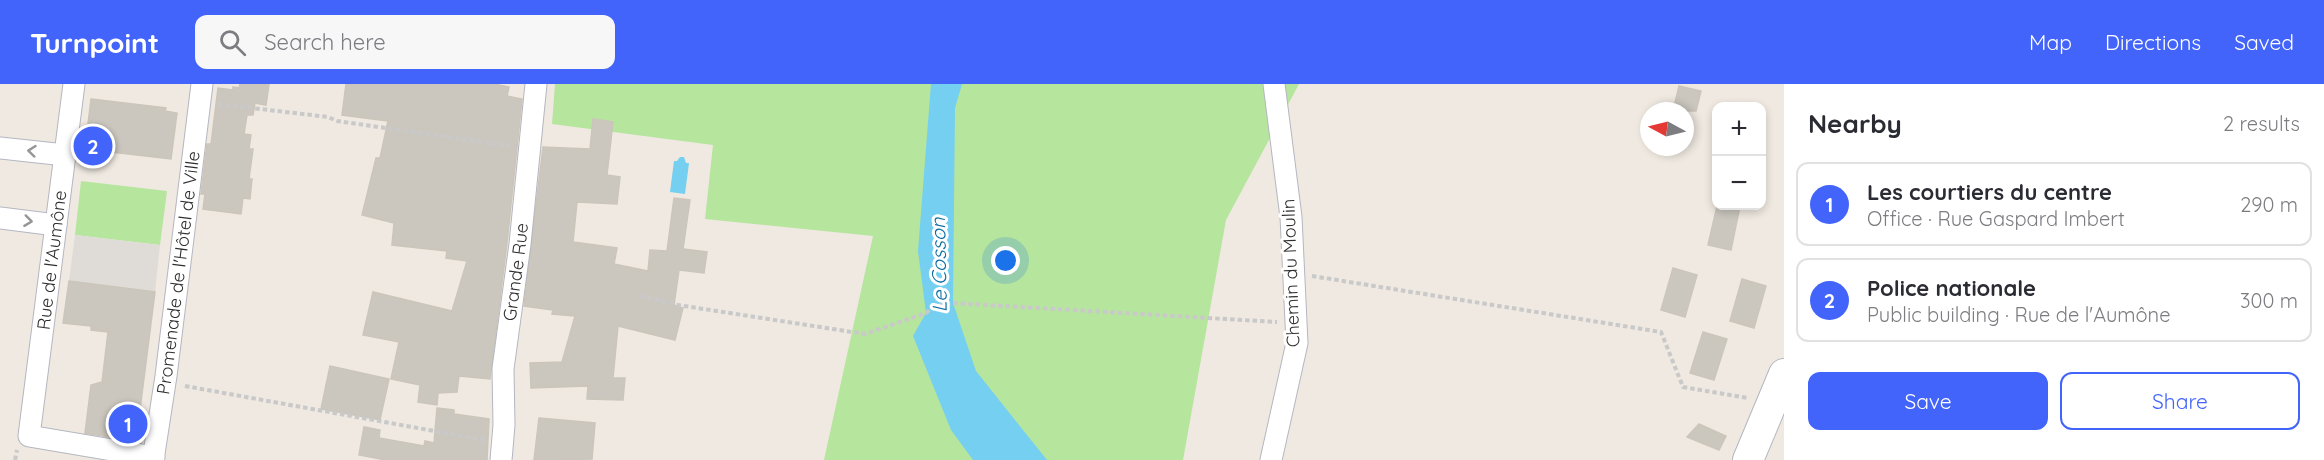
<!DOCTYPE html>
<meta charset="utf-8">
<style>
:root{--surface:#fff;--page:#f7f7f7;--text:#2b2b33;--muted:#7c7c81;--line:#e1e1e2;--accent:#4264fb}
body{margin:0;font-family:Quicksand,sans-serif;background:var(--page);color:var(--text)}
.controls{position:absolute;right:18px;top:18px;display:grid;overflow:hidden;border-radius:12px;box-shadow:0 3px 9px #0003}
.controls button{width:54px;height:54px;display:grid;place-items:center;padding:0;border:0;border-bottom:2px solid var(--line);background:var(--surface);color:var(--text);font:30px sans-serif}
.compass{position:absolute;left:1640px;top:18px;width:54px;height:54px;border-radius:50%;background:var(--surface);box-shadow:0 3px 9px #0003;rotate:277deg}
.you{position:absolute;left:1006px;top:177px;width:21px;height:21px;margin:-15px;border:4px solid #fff;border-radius:50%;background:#1a73e8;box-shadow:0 0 0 9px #1a73e833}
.badge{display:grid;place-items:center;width:39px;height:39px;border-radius:50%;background:var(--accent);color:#fff;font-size:20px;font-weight:700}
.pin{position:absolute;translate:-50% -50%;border:3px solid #fff;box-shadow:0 2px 6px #0006}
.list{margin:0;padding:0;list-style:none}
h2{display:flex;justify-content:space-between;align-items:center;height:78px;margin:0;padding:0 24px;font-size:26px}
h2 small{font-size:20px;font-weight:400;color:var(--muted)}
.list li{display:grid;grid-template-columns:39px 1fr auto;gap:18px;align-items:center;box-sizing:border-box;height:84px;margin:0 12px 12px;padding:0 12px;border:2px solid var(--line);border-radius:12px}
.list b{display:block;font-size:22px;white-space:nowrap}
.list p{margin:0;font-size:20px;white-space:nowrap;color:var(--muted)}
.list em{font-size:20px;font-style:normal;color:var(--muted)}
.actions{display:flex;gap:12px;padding:18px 24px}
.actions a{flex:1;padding:14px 0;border:2px solid var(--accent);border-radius:12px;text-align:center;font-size:21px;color:var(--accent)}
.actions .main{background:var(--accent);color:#fff}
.icon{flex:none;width:33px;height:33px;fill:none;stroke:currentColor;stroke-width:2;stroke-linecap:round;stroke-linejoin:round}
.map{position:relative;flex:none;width:1784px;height:376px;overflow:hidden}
header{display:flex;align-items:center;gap:36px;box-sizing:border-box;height:84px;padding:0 30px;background:var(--accent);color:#fff}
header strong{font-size:28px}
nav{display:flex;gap:33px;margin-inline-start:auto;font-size:21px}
.search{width:420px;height:54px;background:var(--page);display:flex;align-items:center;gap:15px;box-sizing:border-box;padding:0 21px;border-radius:12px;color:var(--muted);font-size:22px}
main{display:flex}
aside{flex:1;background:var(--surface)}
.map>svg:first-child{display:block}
.green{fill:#b6e59e}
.plaza{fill:#dfdcd8}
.water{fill:#75cff0}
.building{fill:#cbc7bf;stroke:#cbc5ba;stroke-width:1.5}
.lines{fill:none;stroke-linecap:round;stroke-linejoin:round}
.minor-casing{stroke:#b4b7c1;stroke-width:23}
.secondary-casing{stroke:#b4b7c1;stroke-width:32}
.path{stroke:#c9c9c9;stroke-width:4;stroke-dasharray:4.5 3;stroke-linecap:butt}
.minor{stroke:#fff;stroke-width:21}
.secondary{stroke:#fff;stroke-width:30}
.oneway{stroke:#969696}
.labels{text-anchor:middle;stroke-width:6;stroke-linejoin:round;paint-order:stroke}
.street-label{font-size:18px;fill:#2e2e2e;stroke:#fff}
.water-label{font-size:20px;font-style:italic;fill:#0d6fa3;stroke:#fff}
</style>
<header>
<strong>Turnpoint</strong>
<div class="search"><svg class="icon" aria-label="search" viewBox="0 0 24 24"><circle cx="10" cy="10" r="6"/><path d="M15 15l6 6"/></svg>Search here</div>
<nav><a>Map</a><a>Directions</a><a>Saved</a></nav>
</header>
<main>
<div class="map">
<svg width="1784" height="376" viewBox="0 0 1784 376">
<rect width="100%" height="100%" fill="#efe9e1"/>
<path class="green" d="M 555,0 L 1299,0 L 1226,136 L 1183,376 L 824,376 L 873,152 L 705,135 L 713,61 L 552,40 Z
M 81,97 L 167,107 L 160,161 L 75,151 Z"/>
<path class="plaza" d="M 75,151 L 160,161 L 155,208 L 69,197 Z"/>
<path class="water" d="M 931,0 L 962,0 L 955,24 L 953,219 L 976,287 L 1047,376 L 973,376 L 951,346 L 913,252 L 926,229 L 918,167 Z
M 680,73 L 684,73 L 686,79 L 689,79 L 685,110 L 670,108 L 674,77 L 677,77 Z"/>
<path class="building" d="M 240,0 L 269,0 L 266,21 L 255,19 L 253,31 L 247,31 L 244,50 L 251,51 L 249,65 L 253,65 L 249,95 L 252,95 L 250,115 L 243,114 L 241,130 L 203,125 L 205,110 L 201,110 L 207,60 L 211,60 L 218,4 L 233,6 L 233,3 L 239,4 Z
M 346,0 L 494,0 L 509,3 L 507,12 L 522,15 L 507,159 L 490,295 L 459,292 L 457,308 L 438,309 L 437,321 L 418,318 L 420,301 L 391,295 L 399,258 L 363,251 L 373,208 L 452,227 L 467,177 L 446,174 L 447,167 L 392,161 L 394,139 L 362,131 L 376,74 L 380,74 L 388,37 L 342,31 Z
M 1679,2 L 1701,7 L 1696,27 L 1673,27 Z
M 91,15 L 166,24 L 165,27 L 177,29 L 171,75 L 85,65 Z
M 593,35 L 613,38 L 607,91 L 620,93 L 617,120 L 577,118 L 573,158 L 617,164 L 614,180 L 648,187 L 650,166 L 667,167 L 674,114 L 690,116 L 683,165 L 707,168 L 704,189 L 679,186 L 674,221 L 683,224 L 675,256 L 618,242 L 613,294 L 625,294 L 623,316 L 587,315 L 588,302 L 531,304 L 530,279 L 562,278 L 575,232 L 552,230 L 553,226 L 524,222 L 543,63 L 590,65 Z
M 1717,122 L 1740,122 L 1731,166 L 1708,161 Z
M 1673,184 L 1697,191 L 1685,233 L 1661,226 Z
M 1742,195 L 1766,202 L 1754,244 L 1730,237 Z
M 69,197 L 155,208 L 136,357 L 85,349 L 91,301 L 102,298 L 108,248 L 91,246 L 91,242 L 63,239 Z
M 1703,248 L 1727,255 L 1714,296 L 1690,289 Z
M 330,282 L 389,295 L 380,336 L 321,325 Z
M 437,324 L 454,326 L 454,330 L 489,335 L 487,376 L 386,376 L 359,371 L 364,343 L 380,346 L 379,354 L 424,362 L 425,357 L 434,359 Z
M 539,334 L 595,339 L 592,375 L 534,376 Z
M 1699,340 L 1726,352 L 1719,366 L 1687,353 Z"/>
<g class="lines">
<g class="minor-casing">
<g id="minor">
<path d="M 74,0 L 29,352 L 154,373"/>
<path d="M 0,64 L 65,71"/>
<path d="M 0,134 L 56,141"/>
<path id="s1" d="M 153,376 L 166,292 L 202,0"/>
<path id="s2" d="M 501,376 L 504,341 L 503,285 L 520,160 L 536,0"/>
<path d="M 1271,376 L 1297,259 L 1291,133 L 1274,0"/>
</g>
</g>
<g class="secondary-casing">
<path id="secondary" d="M 1748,376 L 1784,290"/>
</g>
<path class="path" d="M 218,20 L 328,33 L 337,37 L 510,62
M 1312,192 L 1661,248 L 1683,303 L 1748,314
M 640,212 L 678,221 L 865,250 L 926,229 L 933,223 L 953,219 L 1277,238
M 185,302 L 484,356
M 15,376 L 17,366"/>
<use href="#minor" class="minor"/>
<use href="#secondary" class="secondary"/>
</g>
<defs><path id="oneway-chevron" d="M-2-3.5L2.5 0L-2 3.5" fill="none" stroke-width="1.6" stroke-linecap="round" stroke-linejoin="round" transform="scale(1.5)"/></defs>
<g class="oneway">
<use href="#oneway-chevron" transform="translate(32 67) rotate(-174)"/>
<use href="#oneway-chevron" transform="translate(28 137) rotate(7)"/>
</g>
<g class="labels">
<g class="street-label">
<text transform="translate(52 176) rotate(-83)" y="6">Rue de l'Aumône</text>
<text dy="6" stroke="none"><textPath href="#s1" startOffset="189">Promenade de l'Hôtel de Ville</textPath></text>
<text dy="6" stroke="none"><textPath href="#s2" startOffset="189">Grande Rue</textPath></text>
<text transform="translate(1291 189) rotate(-92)" y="6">Chemin du Moulin</text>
</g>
<g class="water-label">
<text transform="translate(939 181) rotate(-91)" y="7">Le Cosson</text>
</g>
</g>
</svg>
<div class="controls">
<button>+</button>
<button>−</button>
</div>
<svg class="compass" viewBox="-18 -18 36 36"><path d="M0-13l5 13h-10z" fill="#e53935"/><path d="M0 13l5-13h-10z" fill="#7c7c81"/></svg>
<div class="you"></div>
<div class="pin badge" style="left:128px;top:340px">1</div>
<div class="pin badge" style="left:93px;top:62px">2</div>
</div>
<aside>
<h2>Nearby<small>2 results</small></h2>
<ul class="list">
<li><span class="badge">1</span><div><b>Les courtiers du centre</b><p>Office · Rue Gaspard Imbert</p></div><em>290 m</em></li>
<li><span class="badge">2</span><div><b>Police nationale</b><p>Public building · Rue de l'Aumône</p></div><em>300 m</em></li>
</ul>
<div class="actions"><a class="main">Save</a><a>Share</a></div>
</aside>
</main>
